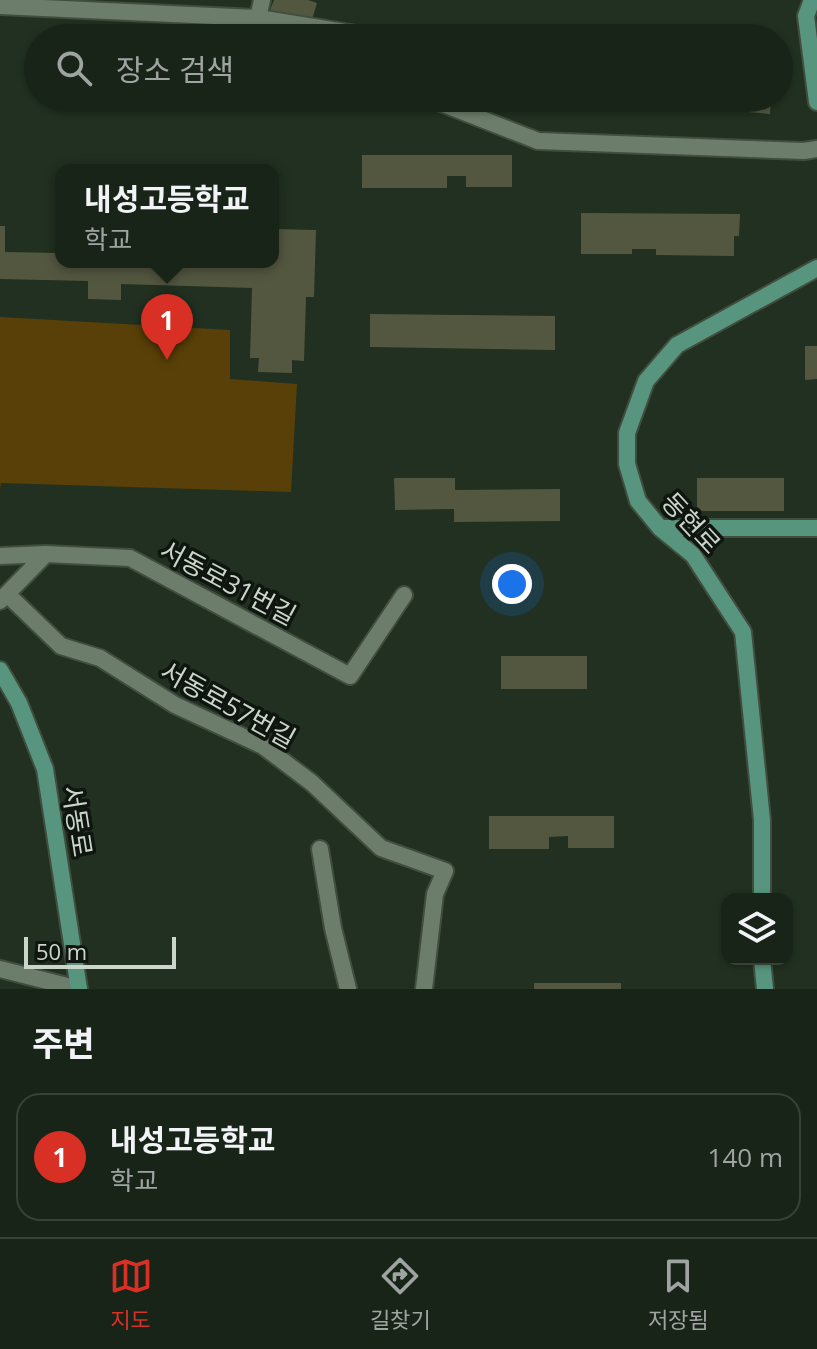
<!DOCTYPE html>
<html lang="ko">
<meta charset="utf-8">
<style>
:root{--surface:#192418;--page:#263025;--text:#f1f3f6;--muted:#9fa4a2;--line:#374137;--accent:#d93025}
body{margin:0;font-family:"Open Sans","Noto Sans KR",sans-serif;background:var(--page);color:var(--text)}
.controls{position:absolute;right:24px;bottom:24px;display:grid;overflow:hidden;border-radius:16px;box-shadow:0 2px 6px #0004}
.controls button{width:72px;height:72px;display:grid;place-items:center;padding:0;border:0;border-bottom:2px solid var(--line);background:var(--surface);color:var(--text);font:40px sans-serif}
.scale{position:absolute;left:24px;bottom:20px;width:152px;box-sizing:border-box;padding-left:8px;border:4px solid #cbd5ca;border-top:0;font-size:22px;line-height:28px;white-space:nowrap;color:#cbd5ca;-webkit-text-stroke:6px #0f160f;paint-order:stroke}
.you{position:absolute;left:512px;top:584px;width:28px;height:28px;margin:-20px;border:6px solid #fff;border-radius:50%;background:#1a73e8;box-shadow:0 0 0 12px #1a73e833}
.badge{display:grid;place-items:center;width:52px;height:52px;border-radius:50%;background:var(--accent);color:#fff;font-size:26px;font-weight:700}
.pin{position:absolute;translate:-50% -66px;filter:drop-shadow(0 2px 4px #0008)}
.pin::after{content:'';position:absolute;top:42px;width:28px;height:24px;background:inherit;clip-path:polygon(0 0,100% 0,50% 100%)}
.popup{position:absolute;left:55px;top:164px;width:224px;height:104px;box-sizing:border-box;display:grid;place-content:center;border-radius:16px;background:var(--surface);filter:drop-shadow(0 2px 6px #0005);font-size:26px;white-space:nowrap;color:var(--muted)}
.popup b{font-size:30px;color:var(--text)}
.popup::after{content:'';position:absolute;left:50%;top:100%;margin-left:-16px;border:16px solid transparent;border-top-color:var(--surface)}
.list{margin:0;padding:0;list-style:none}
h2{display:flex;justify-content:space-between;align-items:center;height:104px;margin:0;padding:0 32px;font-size:34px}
h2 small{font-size:26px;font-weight:400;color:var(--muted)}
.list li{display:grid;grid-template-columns:52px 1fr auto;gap:24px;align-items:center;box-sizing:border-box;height:128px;margin:0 16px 16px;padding:0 16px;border:2px solid var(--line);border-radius:24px}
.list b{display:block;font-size:30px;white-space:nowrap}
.list p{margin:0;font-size:26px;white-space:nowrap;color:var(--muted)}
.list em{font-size:26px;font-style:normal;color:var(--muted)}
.icon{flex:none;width:44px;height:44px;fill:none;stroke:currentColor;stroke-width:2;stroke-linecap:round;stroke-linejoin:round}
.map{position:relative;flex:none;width:817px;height:989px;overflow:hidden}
.search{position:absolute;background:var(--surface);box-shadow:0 2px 6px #0004;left:24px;right:24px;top:24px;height:88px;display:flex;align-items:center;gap:20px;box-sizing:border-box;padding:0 28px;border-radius:44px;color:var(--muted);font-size:30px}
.sheet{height:248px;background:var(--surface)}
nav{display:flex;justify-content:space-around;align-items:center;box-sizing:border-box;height:112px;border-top:2px solid var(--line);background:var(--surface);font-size:22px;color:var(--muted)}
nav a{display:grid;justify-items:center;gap:4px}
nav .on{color:var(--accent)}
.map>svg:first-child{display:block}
.green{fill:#594008}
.building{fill:#545740}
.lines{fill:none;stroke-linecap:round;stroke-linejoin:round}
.street-casing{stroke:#404d3f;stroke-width:20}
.secondary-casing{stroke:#404d3f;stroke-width:20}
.street{stroke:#6c7e6b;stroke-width:16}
.secondary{stroke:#57957e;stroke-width:16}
.labels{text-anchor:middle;stroke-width:7;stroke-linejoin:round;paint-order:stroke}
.street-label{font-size:26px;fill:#cbd5ca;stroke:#0f160f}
</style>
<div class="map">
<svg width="817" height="989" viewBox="0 0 817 989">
<rect width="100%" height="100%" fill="#213020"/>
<path class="green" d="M 0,317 L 230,330 L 230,379 L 297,384 L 291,492 L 1,483 L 0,489 Z"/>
<path class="building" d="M 274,0 L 308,0 L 317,3 L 311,23 L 277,17 L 270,10 Z
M 673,27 L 689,28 L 689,34 L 713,36 L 713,38 L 642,38 L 643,29 L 671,32 Z
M 737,98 L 771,98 L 770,114 L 736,111 Z
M 362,155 L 512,155 L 512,187 L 466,187 L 466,176 L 447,176 L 447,188 L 362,188 Z
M 581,213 L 740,214 L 739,236 L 734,236 L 734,256 L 656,255 L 656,249 L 632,249 L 632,254 L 581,254 Z
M 0,226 L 5,226 L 5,252 L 61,253 L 61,262 L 273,262 L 273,229 L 316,230 L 314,297 L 306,297 L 304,361 L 292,360 L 292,373 L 258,372 L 259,358 L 250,358 L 252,288 L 121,284 L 121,300 L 88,299 L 88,281 L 0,279 Z
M 370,314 L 555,316 L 555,350 L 370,347 Z
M 805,346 L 817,346 L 817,379 L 805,380 Z
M 394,478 L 455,478 L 455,490 L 560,489 L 560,521 L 454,522 L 454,509 L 395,510 Z
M 697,478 L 784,478 L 784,511 L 697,511 Z
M 501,656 L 587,656 L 587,689 L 501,689 Z
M 489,816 L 614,816 L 614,848 L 568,848 L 568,836 L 549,837 L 549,849 L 489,849 Z
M 534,983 L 621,983 L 621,989 L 534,989 Z"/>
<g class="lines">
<g class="street-casing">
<path id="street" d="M 0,6 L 258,18 L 382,38
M 258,18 L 262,0
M 428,98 L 538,141 L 804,151 L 817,149
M 0,556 L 46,554 L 130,558 L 350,676 L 404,595
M 7,594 L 61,646 L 100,658 L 175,705 L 263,746 L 312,783 L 381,848 L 445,871 L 435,894 L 424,989
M 0,601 L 46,554
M 320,849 L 333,928 L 348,989
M 0,969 L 79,989"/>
</g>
<g class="secondary-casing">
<path id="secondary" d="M 812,0 L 806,16 L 817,102
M 660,528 L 817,528
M 0,670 L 19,703 L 45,769 L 79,989
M 762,899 L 762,820 L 743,632 L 693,555 L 660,528 L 638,501 L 627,464 L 627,433 L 646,381 L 677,345 L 817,268
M 762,959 L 765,989"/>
</g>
<use href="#street" class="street"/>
<use href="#secondary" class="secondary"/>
</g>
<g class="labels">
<g class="street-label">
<text transform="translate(691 523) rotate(47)" y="9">동현로</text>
<text transform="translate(228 583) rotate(28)" y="9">서동로31번길</text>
<text transform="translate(228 705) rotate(29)" y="9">서동로57번길</text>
<text transform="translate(77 821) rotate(81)" y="9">서동로</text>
</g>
</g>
</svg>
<div class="controls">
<button><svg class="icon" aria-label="layers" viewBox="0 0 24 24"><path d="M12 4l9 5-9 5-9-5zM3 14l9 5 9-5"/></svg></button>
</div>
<div class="scale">50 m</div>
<div class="you"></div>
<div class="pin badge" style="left:167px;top:360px">1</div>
<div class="popup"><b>내성고등학교</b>학교</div>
<div class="search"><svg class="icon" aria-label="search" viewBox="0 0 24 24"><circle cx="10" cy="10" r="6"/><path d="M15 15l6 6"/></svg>장소 검색</div>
</div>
<section class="sheet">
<h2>주변<small></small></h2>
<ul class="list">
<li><span class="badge">1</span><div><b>내성고등학교</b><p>학교</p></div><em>140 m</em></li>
</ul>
</section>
<nav>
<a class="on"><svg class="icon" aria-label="map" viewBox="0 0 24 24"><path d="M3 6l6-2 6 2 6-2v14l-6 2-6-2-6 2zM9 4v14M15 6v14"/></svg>지도</a>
<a><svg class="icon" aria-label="directions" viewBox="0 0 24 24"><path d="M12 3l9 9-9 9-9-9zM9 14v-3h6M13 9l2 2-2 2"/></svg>길찾기</a>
<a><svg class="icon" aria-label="saved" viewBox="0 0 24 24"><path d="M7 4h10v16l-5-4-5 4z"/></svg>저장됨</a>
</nav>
